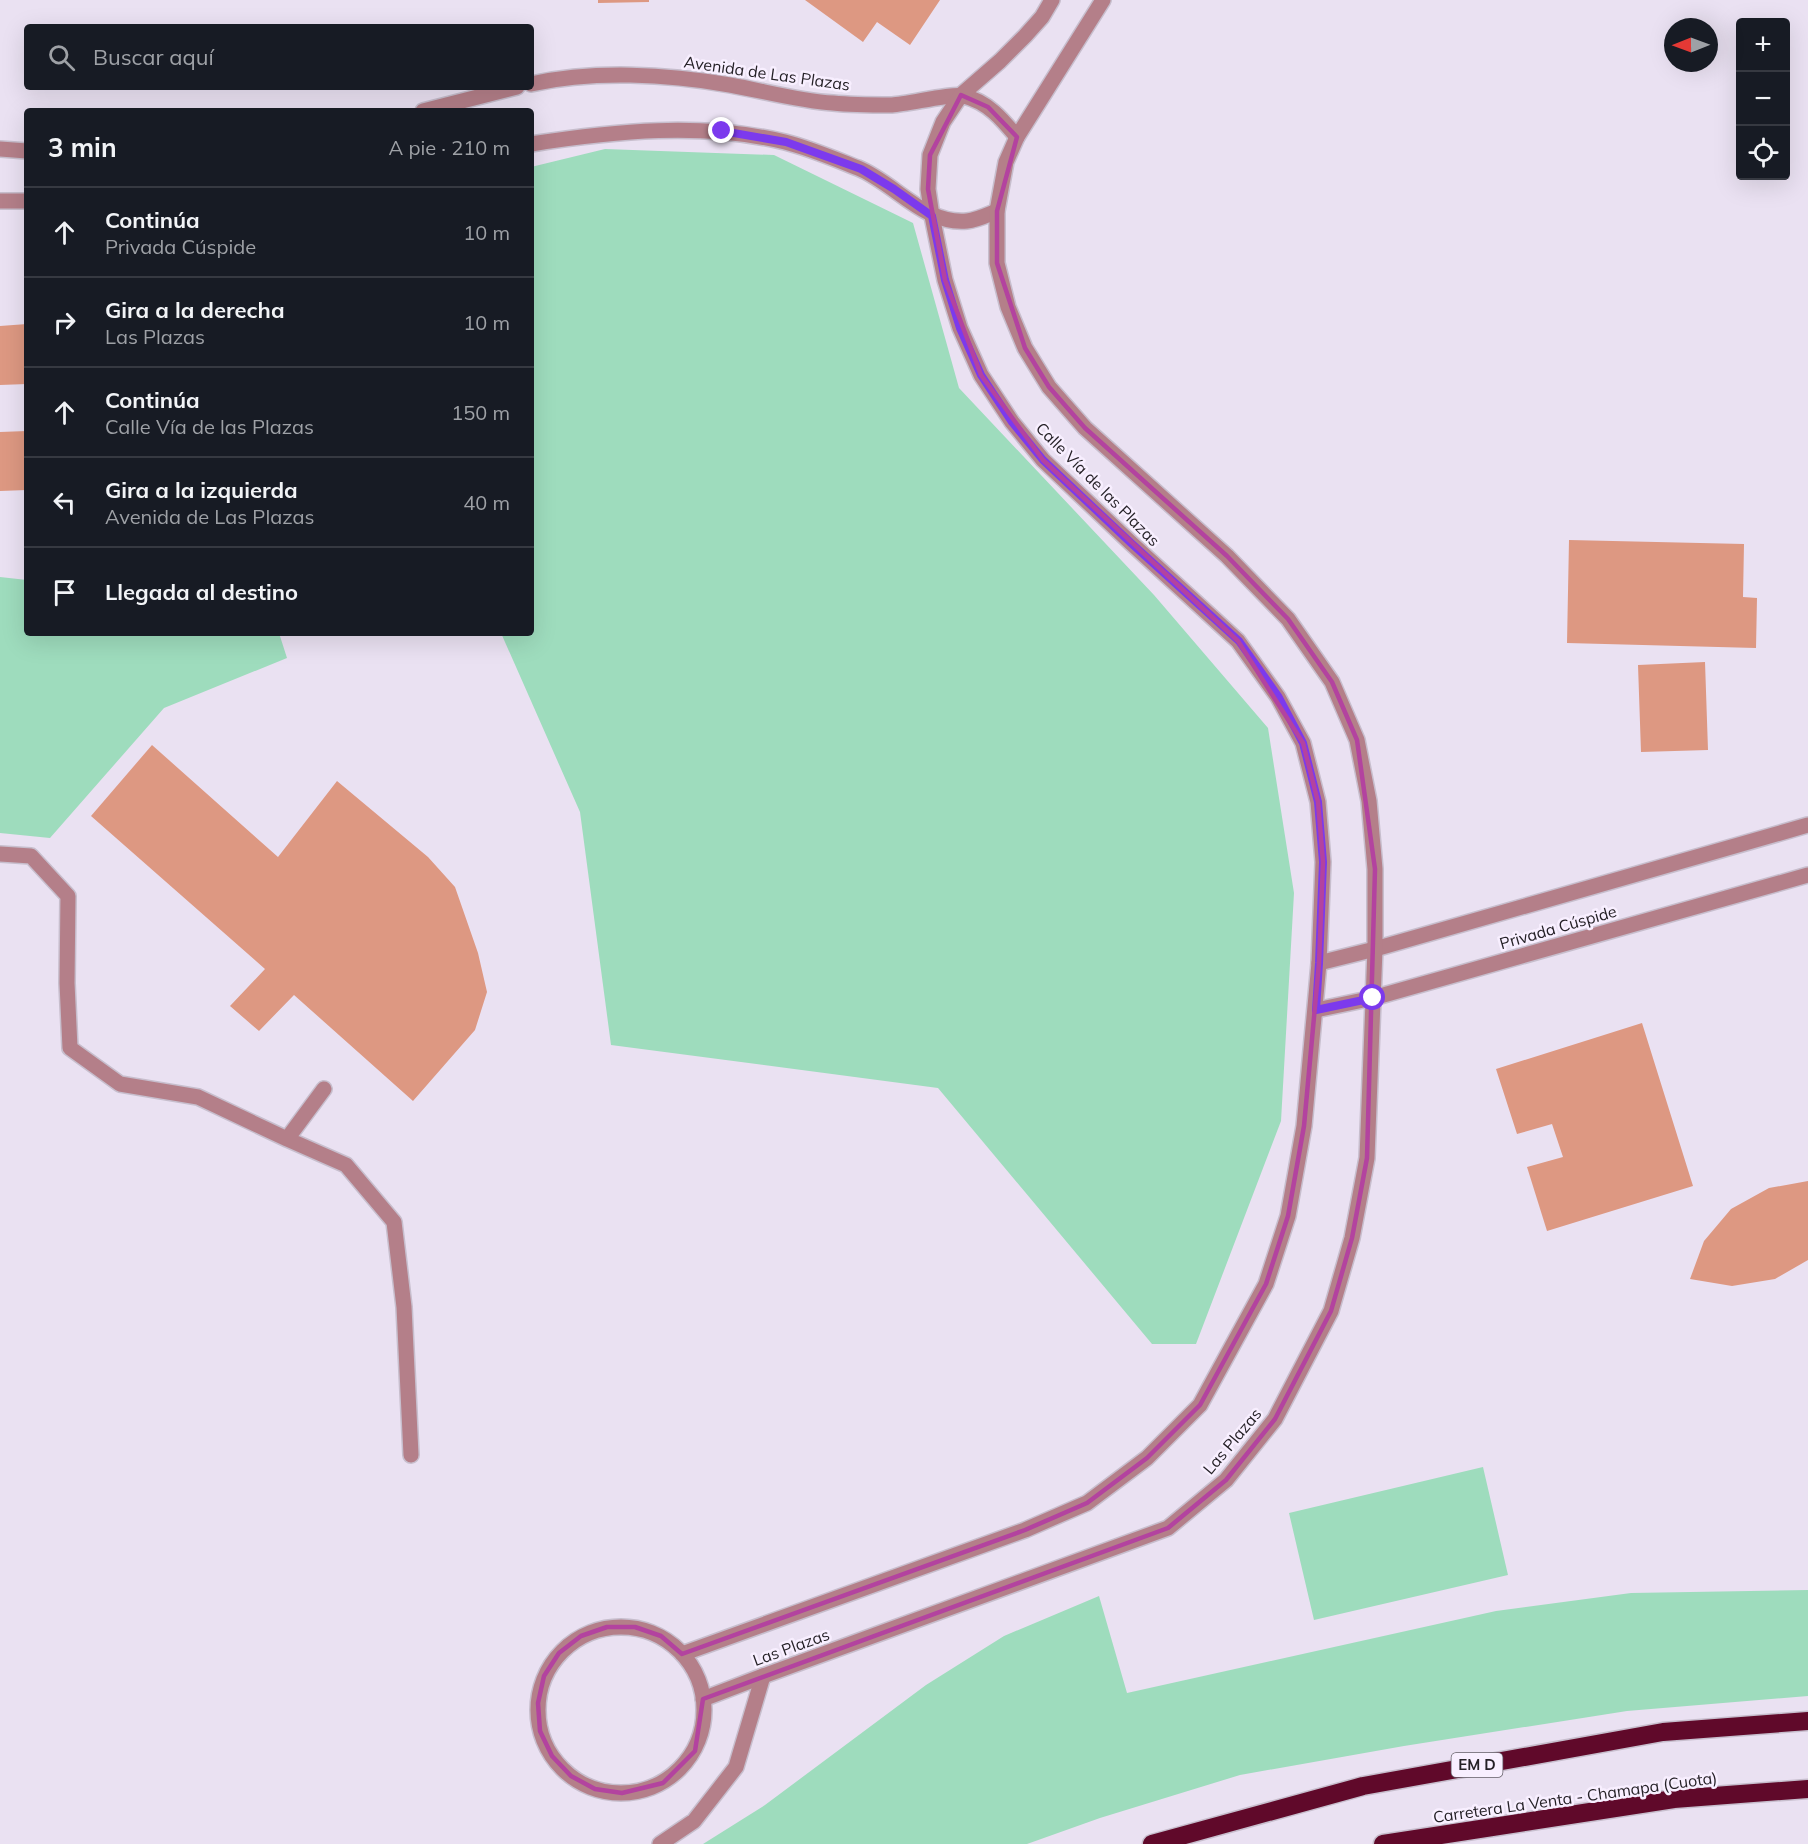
<!DOCTYPE html>
<html lang="es">
<meta charset="utf-8">
<style>
:root{--surface:#171b24;--page:#242831;--text:#f1f3f6;--muted:#9ea1a6;--line:#363941}
body{margin:0;font-family:Mulish,sans-serif;background:var(--page);color:var(--text)}
.controls{position:absolute;right:18px;top:18px;display:grid;overflow:hidden;border-radius:6px;box-shadow:0 6px 24px #0002}
.controls button{width:54px;height:54px;display:grid;place-items:center;padding:0;border:0;border-bottom:2px solid var(--line);background:var(--surface);color:var(--text);font:30px sans-serif}
.compass{position:absolute;left:1664px;top:18px;width:54px;height:54px;border-radius:50%;background:var(--surface);box-shadow:0 6px 24px #0002;rotate:269deg}
.stop{position:absolute;width:18px;height:18px;margin:-14px;border:4px solid #7c3aed;border-radius:50%;background:#fff}
.stop.end{background:#7c3aed;border-color:#fff;box-shadow:0 2px 6px #0008}
.list{margin:0;padding:0;list-style:none}
h2{display:flex;justify-content:space-between;align-items:center;height:78px;margin:0;padding:0 24px;font-size:26px}
h2 small{font-size:20px;font-weight:400;color:var(--muted)}
.list li{display:grid;grid-template-columns:39px 1fr auto;gap:18px;align-items:center;box-sizing:border-box;height:90px;padding:0 24px;border-top:2px solid var(--line)}
.list b{display:block;font-size:22px;white-space:nowrap}
.list p{margin:0;font-size:20px;white-space:nowrap;color:var(--muted)}
.list em{font-size:20px;font-style:normal;color:var(--muted)}
.icon{flex:none;width:33px;height:33px;fill:none;stroke:currentColor;stroke-width:2;stroke-linecap:round;stroke-linejoin:round}
.map{position:relative;flex:none;width:1808px;height:1844px;overflow:hidden}
.search{position:absolute;background:var(--surface);box-shadow:0 6px 24px #0002;left:24px;top:24px;width:510px;height:66px;display:flex;align-items:center;gap:15px;box-sizing:border-box;padding:0 21px;border-radius:6px;color:var(--muted);font-size:22px}
.panel{position:absolute;background:var(--surface);box-shadow:0 6px 24px #0002;left:24px;top:108px;width:510px;height:528px;border-radius:6px}
.map>svg:first-child{display:block}
.green{fill:#9edcbd}
.building{fill:#dd9882}
.lines{fill:none;stroke-linecap:round;stroke-linejoin:round}
.minor-casing{stroke:#c7becd;stroke-width:18}
.tertiary-casing{stroke:#c7becd;stroke-width:18}
.motorway-casing{stroke:#c7becd;stroke-width:21}
.minor{stroke:#b47f89;stroke-width:15}
.tertiary{stroke:#b47f89;stroke-width:15}
.motorway{stroke:#60092a;stroke-width:18}
.route{stroke:#7c3aed;stroke-width:8}
.marked{fill:none;stroke:#b3439f;stroke-width:4.5;stroke-linejoin:round}
.labels{text-anchor:middle;stroke-width:5;stroke-linejoin:round;paint-order:stroke}
.shield{fill:#f8efff;stroke:#645f68;stroke-width:1.5}
.shield-label{font-size:15px;font-weight:bold;fill:#252127}
.street-label{font-size:16px;fill:#252127;stroke:#f8efff}
</style>
<div class="map">
<svg width="1808" height="1844" viewBox="0 0 1808 1844">
<rect width="100%" height="100%" fill="#eae1f2"/>
<path class="green" d="M 605,149 L 774,155 L 913,223 L 959,388 L 1154,595 L 1268,728 L 1294,893 L 1281,1121 L 1196,1344 L 1152,1344 L 938,1088 L 611,1045 L 580,812 L 501,633 L 531,633 L 531,167 Z
M 0,577 L 27,580 L 27,633 L 279,633 L 287,658 L 164,708 L 50,838 L 0,833 Z
M 1483,1467 L 1508,1575 L 1314,1620 L 1289,1513 Z
M 1808,1590 L 1808,1696 L 1627,1711 L 1404,1746 L 1240,1775 L 1100,1818 L 1027,1844 L 703,1844 L 765,1805 L 926,1685 L 1004,1636 L 1099,1596 L 1127,1693 L 1496,1611 L 1631,1593 Z"/>
<path class="building" d="M 598,0 L 649,0 L 649,2 L 598,3 Z
M 805,0 L 940,0 L 910,45 L 877,22 L 863,42 Z
M 27,324 L 27,384 L 0,385 L 0,326 Z
M 27,431 L 27,490 L 0,491 L 0,432 Z
M 1569,540 L 1744,544 L 1743,597 L 1757,598 L 1756,648 L 1567,643 Z
M 1705,662 L 1708,750 L 1641,752 L 1638,665 Z
M 152,745 L 278,857 L 337,781 L 428,857 L 455,887 L 478,953 L 487,992 L 475,1030 L 413,1101 L 294,995 L 259,1031 L 230,1006 L 265,969 L 91,816 Z
M 1642,1023 L 1693,1186 L 1547,1231 L 1527,1167 L 1563,1157 L 1552,1124 L 1517,1134 L 1496,1069 Z
M 1808,1181 L 1808,1260 L 1775,1279 L 1732,1286 L 1690,1279 L 1704,1241 L 1731,1209 L 1769,1188 Z"/>
<g class="lines">
<g class="minor-casing">
<path id="minor" d="M 531,84 C 594,70 667,74 730,85 C 764,91 799,101 833,103 C 852,105 873,105 892,105 C 909,104 953,93 964,96 C 988,102 1002,119 1017,137
M 423,111 L 517,87
M 531,144 C 614,131 702,122 785,142 C 809,148 835,159 858,168 C 895,183 924,225 967,221 C 977,220 987,215 997,211
M 0,149 L 27,151
M 0,201 L 27,201
M 0,854 L 31,856 L 68,896 L 67,983 L 70,1048 L 120,1084 L 198,1097 L 287,1139 L 324,1089
M 1319,963 L 1375,949 L 1808,825
M 1316,1010 L 1373,998 L 1808,875
M 287,1139 L 346,1165 L 394,1222 L 404,1307 L 411,1455
M 660,1844 L 694,1821 L 736,1767 L 763,1676"/>
</g>
<g class="tertiary-casing">
<path id="tertiary" d="M538 1710a83 83 0 1 1 166 0a83 83 0 1 1-166 0Z
M 682,1654 L 1025,1530 L 1087,1503 L 1147,1458 L 1200,1405 L 1266,1284 L 1288,1216 L 1304,1126 L 1319,963 L 1323,862 L 1318,802 L 1303,743 L 1278,697 L 1238,641 L 1131,543 L 1043,460 L 1012,422 L 981,375 L 960,328 L 945,280 L 932,216 L 928,189 L 930,155 L 943,122 L 961,95 L 1000,61 L 1025,36 L 1042,17 L 1052,0
M 703,1699 L 763,1676 L 1168,1528 L 1226,1480 L 1275,1419 L 1331,1311 L 1352,1238 L 1367,1158 L 1375,949 L 1375,869 L 1369,801 L 1357,740 L 1332,682 L 1288,619 L 1227,556 L 1085,428 L 1049,387 L 1025,348 L 1008,307 L 997,263 L 997,211 L 1006,162 L 1017,137 L 1103,0"/>
</g>
<g class="motorway-casing">
<path id="motorway" d="M 1152,1844 L 1363,1786 L 1663,1732 L 1808,1721
M 1383,1844 L 1674,1799 L 1808,1789"/>
</g>
<use href="#minor" class="minor"/>
<use href="#tertiary" class="tertiary"/>
<use href="#motorway" class="motorway"/>
</g>
<g class="lines">
<path class="route" d="M 722,131 L 786,142 L 861,169 L 894,189 L 932,216 L 945,280 L 960,328 L 981,375 L 1012,422 L 1043,460 L 1131,543 L 1239,641 L 1278,696 L 1303,743 L 1318,802 L 1323,862 L 1319,963 L 1316,1010 L 1373,998"/>
</g>
<path class="marked" d="M 961,95 L 988,107 L 1017,137 L 997,211 L 997,263 L 1025,348 L 1049,387 L 1085,428 L 1227,556 L 1288,619 L 1332,682 L 1357,740 L 1375,869 L 1367,1158 L 1352,1238 L 1331,1311 L 1275,1419 L 1226,1480 L 1168,1528 L 703,1699 L 695,1751 L 663,1783 L 622,1793 L 595,1789 L 571,1776 L 552,1756 L 540,1731 L 538,1703 L 544,1676 L 559,1653 L 581,1636 L 607,1627 L 635,1627 L 661,1636 L 682,1654 L 1025,1530 L 1087,1503 L 1147,1458 L 1200,1405 L 1266,1284 L 1288,1216 L 1304,1126 L 1319,963 L 1323,862 L 1318,802 L 1303,743 L 1238,641 L 1043,460 L 981,375 L 945,280 L 928,189 L 930,155 Z"/>
<g class="labels">
<rect class="shield" x="1451.5" y="1753" width="51" height="24" rx="4.5"/>
<g class="shield-label">
<text x="1477" y="1770">EM D</text>
</g>
<g class="street-label">
<text transform="translate(767 73) rotate(8)" y="6">Avenida de Las Plazas</text>
<text transform="translate(1098 484) rotate(45)" y="6">Calle Vía de las Plazas</text>
<text transform="translate(1558 927) rotate(-16)" y="6">Privada Cúspide</text>
<text transform="translate(1232 1441) rotate(-50)" y="6">Las Plazas</text>
<text transform="translate(791 1647) rotate(-20)" y="6">Las Plazas</text>
<text transform="translate(1575 1797) rotate(-8)" y="6">Carretera La Venta - Chamapa (Cuota)</text>
</g>
</g>
</svg>
<div class="controls">
<button>+</button>
<button>−</button>
<button><svg class="icon" aria-label="locate" viewBox="0 0 24 24"><circle cx="12" cy="12" r="6"/><path d="M12 2v4M12 18v4M2 12h4M18 12h4"/></svg></button>
</div>
<svg class="compass" viewBox="-18 -18 36 36"><path d="M0-13l5 13h-10z" fill="#e53935"/><path d="M0 13l5-13h-10z" fill="#9ea1a6"/></svg>
<div class="stop" style="left:1373px;top:998px"></div>
<div class="stop end" style="left:722px;top:131px"></div>
<div class="search"><svg class="icon" aria-label="search" viewBox="0 0 24 24"><circle cx="10" cy="10" r="6"/><path d="M15 15l6 6"/></svg>Buscar aquí</div>
<section class="panel">
<h2>3 min<small>A pie · 210 m</small></h2>
<ul class="list">
<li><svg class="icon" aria-label="ahead" viewBox="0 0 24 24"><path d="M12 20V5M6 11l6-6 6 6"/></svg><div><b>Continúa</b><p>Privada Cúspide</p></div><em>10 m</em></li>
<li><svg class="icon" aria-label="right" viewBox="0 0 24 24"><path d="M7 20v-9h11M14 6l5 5-5 5"/></svg><div><b>Gira a la derecha</b><p>Las Plazas</p></div><em>10 m</em></li>
<li><svg class="icon" aria-label="ahead" viewBox="0 0 24 24"><path d="M12 20V5M6 11l6-6 6 6"/></svg><div><b>Continúa</b><p>Calle Vía de las Plazas</p></div><em>150 m</em></li>
<li><svg class="icon" aria-label="left" viewBox="0 0 24 24"><path d="M17 20v-9H6M10 6l-5 5 5 5"/></svg><div><b>Gira a la izquierda</b><p>Avenida de Las Plazas</p></div><em>40 m</em></li>
<li><svg class="icon" aria-label="arrive" viewBox="0 0 24 24"><path d="M6 21V4h12l-3 4 3 4H6"/></svg><div><b>Llegada al destino</b></div></li>
</ul>
</section>
</div>
